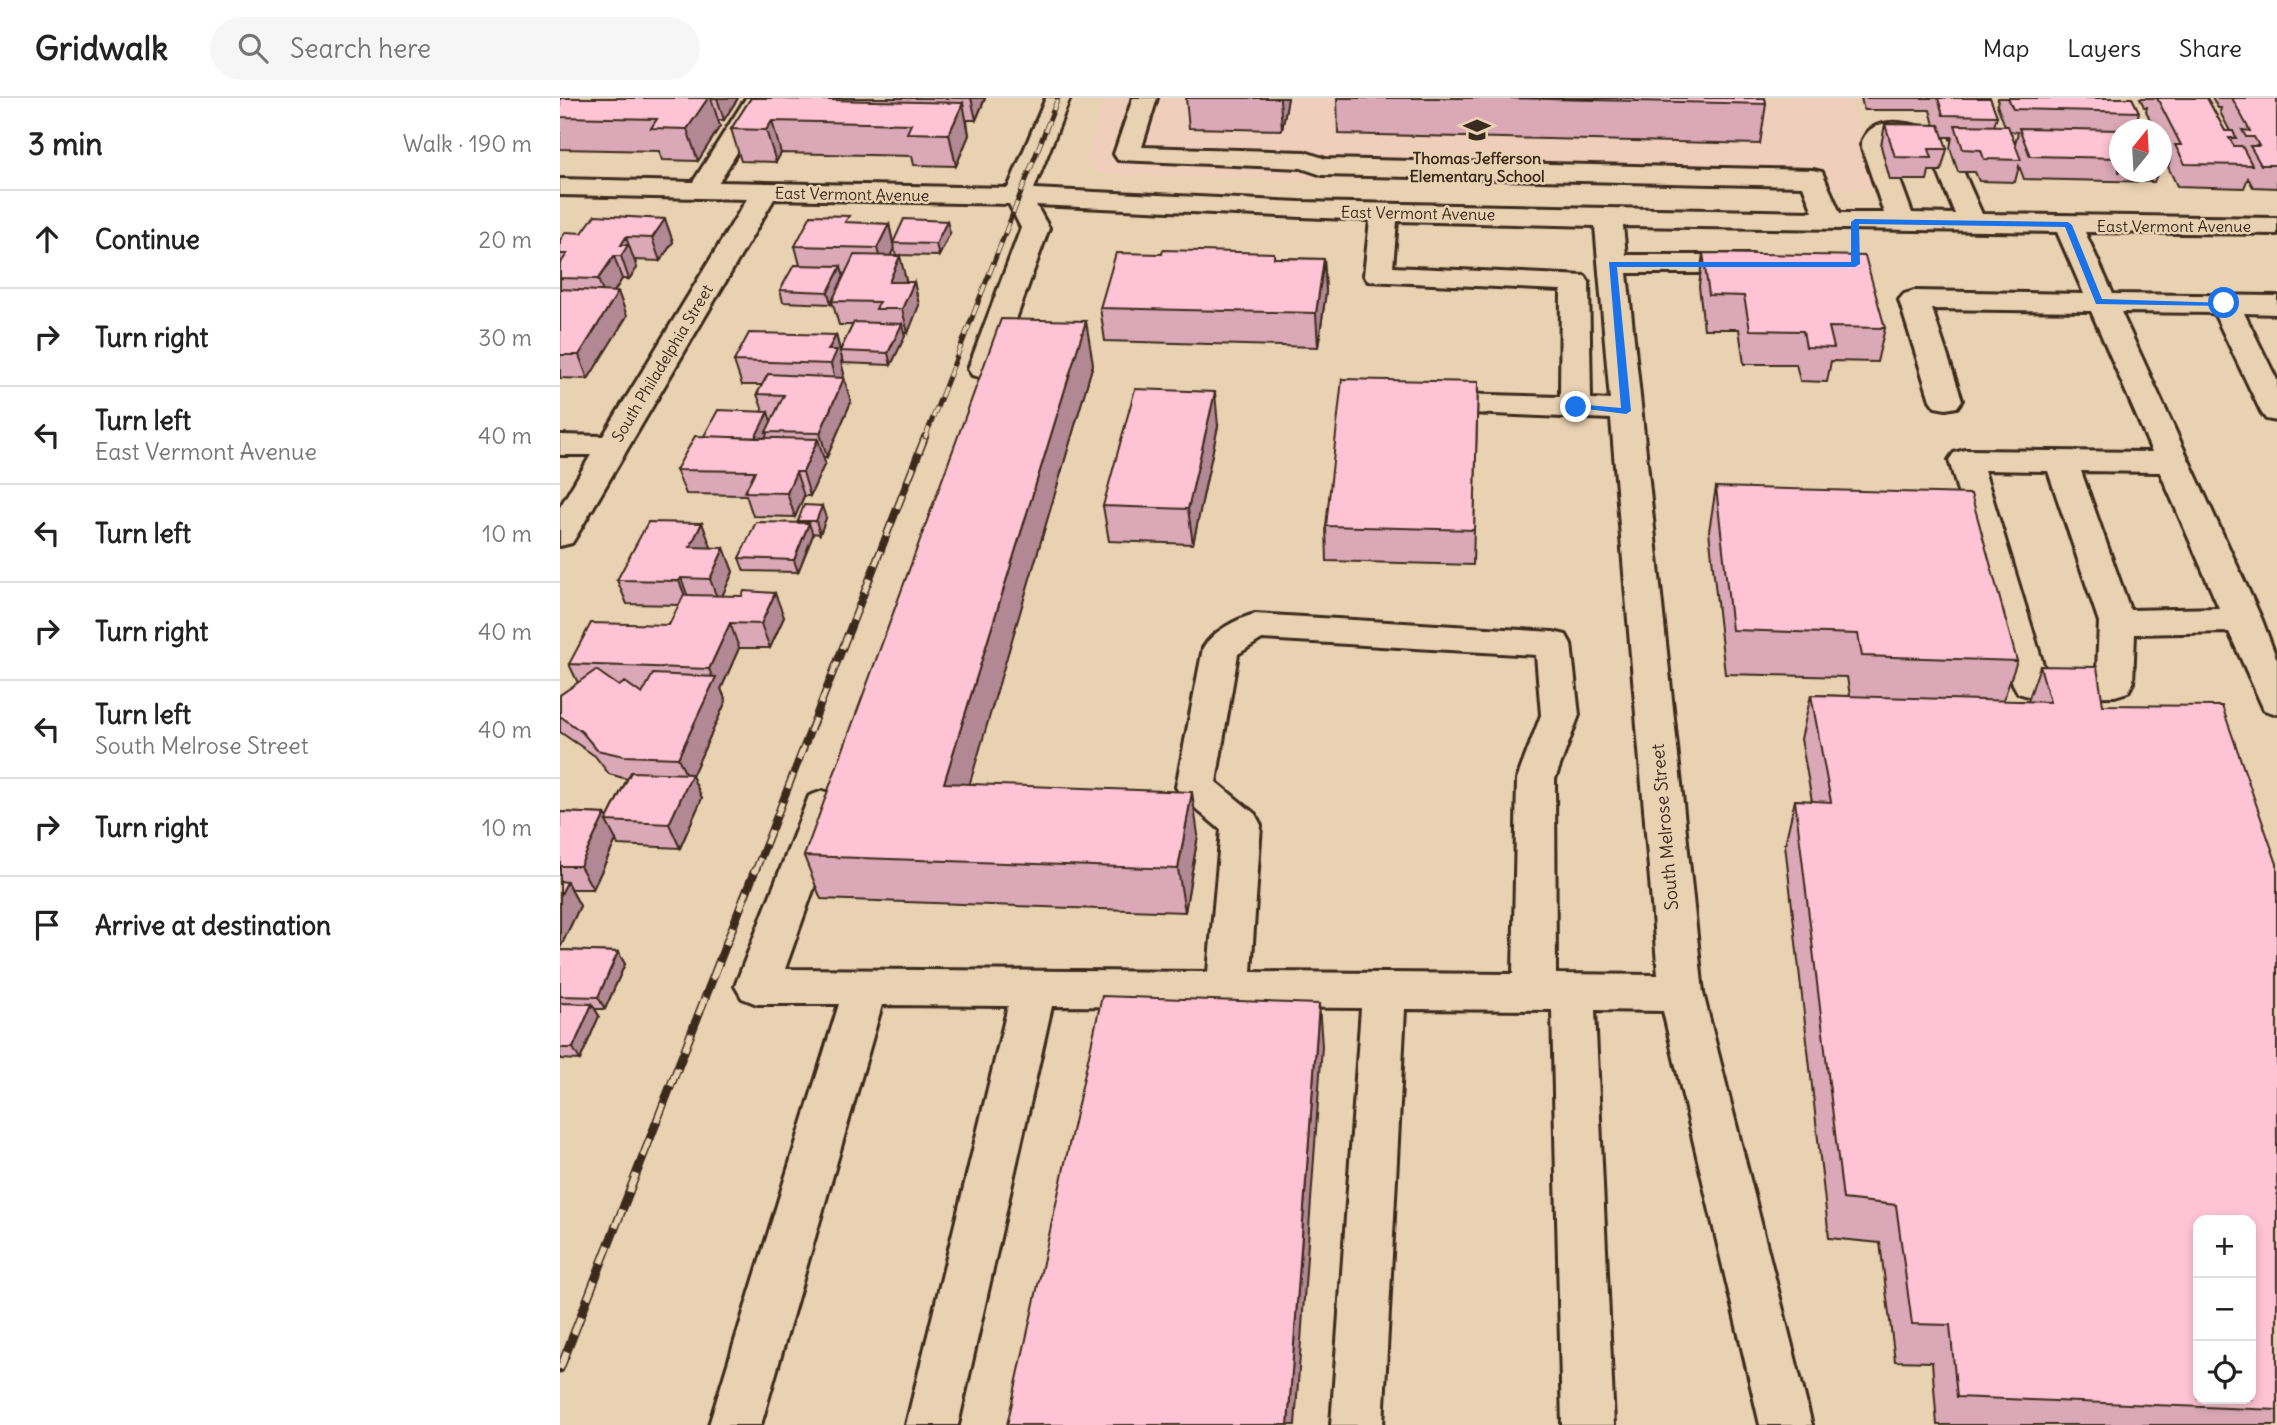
<!DOCTYPE html>
<meta charset="utf-8">
<style>
:root{--surface:#fff;--page:#f6f6f6;--text:#222;--muted:#767676;--line:#e0e0e0}
body{margin:0;font-family:Delius,sans-serif;background:var(--page);color:var(--text)}
.controls{position:absolute;right:21px;bottom:21px;display:grid;overflow:hidden;border-radius:14px;box-shadow:0 4px 10px #0003}
.controls button{width:63px;height:63px;display:grid;place-items:center;padding:0;border:0;border-bottom:2px solid var(--line);background:var(--surface);color:var(--text);font:35px sans-serif}
.compass{position:absolute;left:1549px;top:21px;width:63px;height:63px;border-radius:50%;background:var(--surface);box-shadow:0 4px 10px #0003;rotate:18deg}
.stop{position:absolute;width:21px;height:21px;margin:-16px;border:5px solid #1a73e8;border-radius:50%;background:#fff}
.stop.end{background:#1a73e8;border-color:#fff;box-shadow:0 2px 7px #0008}
.list{margin:0;padding:0;list-style:none}
h2{display:flex;justify-content:space-between;align-items:center;height:91px;margin:0;padding:0 28px;font-size:30px}
h2 small{font-size:23px;font-weight:400;color:var(--muted)}
.list li{display:grid;grid-template-columns:46px 1fr auto;gap:21px;align-items:center;box-sizing:border-box;height:98px;padding:0 28px;border-top:2px solid var(--line)}
.list b{display:block;font-size:26px;white-space:nowrap}
.list p{margin:0;font-size:23px;white-space:nowrap;color:var(--muted)}
.list em{font-size:23px;font-style:normal;color:var(--muted)}
.icon{flex:none;width:38px;height:38px;fill:none;stroke:currentColor;stroke-width:2;stroke-linecap:round;stroke-linejoin:round}
.map{position:relative;flex:none;width:1717px;height:1327px;overflow:hidden}
header{display:flex;align-items:center;gap:42px;box-sizing:border-box;height:98px;padding:0 35px;background:var(--surface);border-bottom:2px solid var(--line)}
header strong{font-size:33px}
nav{display:flex;gap:38px;margin-inline-start:auto;font-size:24px}
.search{width:490px;height:63px;background:var(--page);display:flex;align-items:center;gap:18px;box-sizing:border-box;padding:0 24px;border-radius:38px;color:var(--muted);font-size:26px}
main{display:flex}
aside{flex:1;background:var(--surface)}
.map>svg:first-child{display:block}
.built{fill:#efcebc}
.lines{fill:none;stroke-linecap:round;stroke-linejoin:round}
.minor-casing{stroke:#3b2a1e;stroke-width:6}
.minor{fill:#e9d2b2;fill-rule:evenodd}
.rail-far2-casing{stroke:#3b2a1e;stroke-width:5}
.rail-far1-casing{stroke:#3b2a1e;stroke-width:8}
.rail-casing{stroke:#3b2a1e;stroke-width:9}
.rail-far2{stroke:#e9d2b2;stroke-width:3.5;stroke-dasharray:11;stroke-linecap:butt}
.rail-far1{stroke:#e9d2b2;stroke-width:5;stroke-dasharray:15;stroke-linecap:butt}
.rail{stroke:#e9d2b2;stroke-width:6;stroke-dasharray:19;stroke-linecap:butt}
.wall{fill:#daa8b6;stroke:#3b2a1e;stroke-width:2;fill-rule:evenodd}
.shaded-wall{fill:#b28894;stroke:#3b2a1e;stroke-width:2}
.building{fill:#fec3d4;stroke:#3b2a1e;stroke-width:2;fill-rule:evenodd}
.route{fill:#1a73e8}
.labels{text-anchor:middle;stroke-width:5;stroke-linejoin:round;paint-order:stroke}
.far-poi-label{font-size:16px;font-weight:bold;fill:#3b2a1e;stroke:#e9d2b2}
.far-street-label{font-size:16px;fill:#3b2a1e;stroke:#e9d2b2}
.street-label{font-size:18px;fill:#3b2a1e;stroke:#e9d2b2}
</style>
<header>
<strong>Gridwalk</strong>
<div class="search"><svg class="icon" aria-label="search" viewBox="0 0 24 24"><circle cx="10" cy="10" r="6"/><path d="M15 15l6 6"/></svg>Search here</div>
<nav><a>Map</a><a>Layers</a><a>Share</a></nav>
</header>
<main>
<aside>
<h2>3 min<small>Walk · 190 m</small></h2>
<ul class="list">
<li><svg class="icon" aria-label="ahead" viewBox="0 0 24 24"><path d="M12 20V5M6 11l6-6 6 6"/></svg><div><b>Continue</b></div><em>20 m</em></li>
<li><svg class="icon" aria-label="right" viewBox="0 0 24 24"><path d="M7 20v-9h11M14 6l5 5-5 5"/></svg><div><b>Turn right</b></div><em>30 m</em></li>
<li><svg class="icon" aria-label="left" viewBox="0 0 24 24"><path d="M17 20v-9H6M10 6l-5 5 5 5"/></svg><div><b>Turn left</b><p>East Vermont Avenue</p></div><em>40 m</em></li>
<li><svg class="icon" aria-label="left" viewBox="0 0 24 24"><path d="M17 20v-9H6M10 6l-5 5 5 5"/></svg><div><b>Turn left</b></div><em>10 m</em></li>
<li><svg class="icon" aria-label="right" viewBox="0 0 24 24"><path d="M7 20v-9h11M14 6l5 5-5 5"/></svg><div><b>Turn right</b></div><em>40 m</em></li>
<li><svg class="icon" aria-label="left" viewBox="0 0 24 24"><path d="M17 20v-9H6M10 6l-5 5 5 5"/></svg><div><b>Turn left</b><p>South Melrose Street</p></div><em>40 m</em></li>
<li><svg class="icon" aria-label="right" viewBox="0 0 24 24"><path d="M7 20v-9h11M14 6l5 5-5 5"/></svg><div><b>Turn right</b></div><em>10 m</em></li>
<li><svg class="icon" aria-label="arrive" viewBox="0 0 24 24"><path d="M6 21V4h12l-3 4 3 4H6"/></svg><div><b>Arrive at destination</b></div></li>
</ul>
</aside>
<div class="map">
<svg width="1717" height="1327" viewBox="0 0 1717 1327">
<rect width="100%" height="100%" fill="#e9d2b2"/>
<filter id="ink" filterUnits="userSpaceOnUse"><feTurbulence type="fractalNoise" baseFrequency=".0143" numOctaves="2"/><feDisplacementMap in="SourceGraphic" scale="14" xChannelSelector="R" yChannelSelector="G"/><feConvolveMatrix kernelMatrix="1 2 1 2 8 2 1 2 1" color-interpolation-filters="sRGB"/></filter>
<g filter="url(#ink)">
<path class="built" d="M 545,0 L 1290,0 L 1317,92 L 544,77 L 524,65 Z"/>
<g class="lines">
<g class="minor-casing">
<path id="minor" d="M 186,0 L 210,0 L 159,84 L 448,90 L 486,0 L 510,0 L 474,91 L 740,104 L 1253,114 L 1243,88 L 762,77 L 741,70 L 558,62 L 554,56 L 573,0 L 597,0 L 582,49 L 745,54 L 766,61 L 1253,72 L 1262,74 L 1280,115 L 1324,115 L 1301,47 C 1311,10 1364,28 1388,39 L 1422,116 L 1717,120 L 1717,136 L 1525,134 L 1553,196 L 1717,198 L 1717,216 L 1684,215 L 1717,282 L 1717,323 L 1706,321 L 1701,314 L 1654,215 L 1561,214 L 1702,522 L 1717,562 L 1717,616 L 1704,612 L 1669,534 L 1575,536 L 1573,585 L 1568,594 L 1555,598 L 1471,599 L 1458,595 L 1453,586 L 1389,362 L 1394,355 L 1405,352 L 1592,354 L 1531,213 L 1372,211 L 1402,302 L 1397,309 L 1386,311 L 1375,309 L 1370,302 L 1339,202 L 1344,196 L 1354,193 L 1524,196 L 1497,134 L 1063,128 L 1066,157 L 1193,157 L 1203,160 L 1207,166 L 1203,172 L 1193,175 L 1067,175 L 1143,895 L 1252,1327 L 1200,1327 L 1103,913 L 1035,912 L 1054,1327 L 1002,1327 L 992,912 L 845,911 L 823,1327 L 771,1327 L 801,910 L 492,908 L 398,1327 L 346,1327 L 448,908 L 322,907 L 201,1327 L 149,1327 L 279,906 L 197,906 L 182,900 L 175,888 L 249,698 L 263,693 L 277,698 L 283,708 L 225,871 L 648,874 L 661,732 L 622,699 L 616,689 L 643,550 C 653,533 677,521 695,516 L 993,534 L 1006,537 L 1011,546 L 1019,617 L 995,681 L 996,876 L 1098,877 L 1051,321 L 864,313 L 853,311 L 848,304 L 853,297 L 864,295 L 1000,299 L 1001,192 L 808,183 L 804,177 L 810,122 L 476,107 L 489,130 L 438,271 L 434,277 L 423,280 L 412,277 L 408,271 L 461,130 L 449,106 L 214,101 L 17,437 L 12,445 L 0,448 L 0,409 L 31,357 L 0,357 L 0,337 L 43,338 L 187,101 L 0,97 L 0,81 L 133,84 ZM 1328,42 L 1353,42 L 1368,49 L 1395,116 L 1352,115 L 1327,47 ZM 837,123 L 1035,128 L 1050,302 L 1031,301 L 1029,184 L 1025,178 L 833,169 ZM 1424,372 L 1488,373 L 1539,524 L 1537,572 L 1485,573 ZM 1521,373 L 1600,374 L 1659,510 L 1570,512 ZM 702,541 L 976,557 L 981,617 L 957,681 L 953,876 L 691,874 L 701,727 L 695,716 L 656,684 L 678,556 Z"/>
</g>
<use href="#minor" class="minor"/>
<g class="rail-far2-casing">
<path id="rail-far2" d="M 365,340 L 498,0"/>
</g>
<g class="rail-far1-casing">
<path id="rail-far1" d="M 195,774 L 365,339"/>
</g>
<g class="rail-casing">
<path id="rail" d="M 0,1271 L 195,772"/>
</g>
<use href="#rail-far2" class="rail-far2"/>
<use href="#rail-far1" class="rail-far1"/>
<use href="#rail" class="rail"/>
</g>
<path class="wall" d="M 0,0 L 178,0 L 164,22 L 158,22 L 160,28 L 138,63 L 102,62 L 99,53 L 0,51 Z
M 191,0 L 425,0 L 425,1 L 416,22 L 407,22 L 409,37 L 396,68 L 354,67 L 352,58 L 221,55 L 216,64 L 181,63 L 171,31 Z
M 626,0 L 728,0 L 722,32 L 629,30 Z
M 777,0 L 1205,0 L 1206,6 L 1200,46 L 778,36 Z
M 1301,0 L 1430,0 L 1437,18 L 1434,28 L 1445,28 L 1437,7 L 1438,0 L 1572,0 L 1579,14 L 1574,32 L 1559,32 L 1559,74 L 1598,74 L 1594,84 L 1464,81 L 1459,68 L 1455,84 L 1419,83 L 1415,74 L 1398,74 L 1390,50 L 1392,39 L 1383,39 L 1387,51 L 1381,73 L 1369,73 L 1367,82 L 1330,82 L 1321,48 L 1325,26 L 1374,27 L 1370,12 L 1304,12 ZM 1450,33 L 1458,34 L 1455,46 Z
M 1580,0 L 1647,0 L 1665,33 L 1670,33 L 1660,14 L 1661,10 L 1658,10 L 1652,0 L 1717,0 L 1717,90 L 1693,89 L 1688,80 L 1684,90 L 1617,88 L 1608,69 L 1610,62 L 1601,45 L 1601,32 L 1595,32 L 1586,13 L 1587,9 L 1584,9 Z
M 105,121 L 113,144 L 100,163 L 75,162 L 77,170 L 69,181 L 62,181 L 54,194 L 58,194 L 67,218 L 28,281 L 0,280 L 0,142 L 22,135 Z
M 290,125 L 329,126 L 333,144 L 390,135 L 379,158 L 336,157 L 334,150 L 330,158 L 346,182 L 345,184 L 354,184 L 359,207 L 348,235 L 344,235 L 345,238 L 331,267 L 283,265 L 282,261 L 281,264 L 284,276 L 282,280 L 284,280 L 291,304 L 267,359 L 263,359 L 265,365 L 250,398 L 244,398 L 235,419 L 193,418 L 186,397 L 126,396 L 116,372 L 144,338 L 203,313 L 197,296 L 202,287 L 182,287 L 174,263 L 276,237 L 280,252 L 293,227 L 279,227 L 272,203 L 273,202 L 271,206 L 223,204 L 220,192 L 240,167 L 235,148 Z
M 1143,155 L 1325,230 L 1317,264 L 1271,263 L 1267,284 L 1240,283 L 1236,266 L 1184,266 L 1179,231 L 1144,231 L 1139,188 Z
M 715,160 L 764,161 L 766,194 L 758,249 L 545,243 L 540,210 Z
M 533,266 L 409,686 L 638,737 L 625,814 L 261,801 L 244,758 Z
M 918,284 L 913,467 L 767,463 L 766,428 Z
M 658,328 L 633,446 L 549,443 L 543,408 Z
M 1156,389 L 1457,563 L 1443,603 L 1468,603 L 1480,568 L 1543,607 L 1717,766 L 1717,1327 L 1377,1327 L 1372,1264 L 1335,1263 L 1320,1145 L 1269,1140 L 1225,746 L 1235,702 L 1252,703 L 1241,641 L 1251,597 L 1290,598 L 1287,579 L 1165,576 L 1149,433 Z
M 266,420 L 260,436 L 252,435 L 253,437 L 238,474 L 184,473 L 179,460 L 238,425 L 238,423 Z
M 142,425 L 151,450 L 164,450 L 173,474 L 162,498 L 224,519 L 210,550 L 179,550 L 161,591 L 166,603 L 132,678 L 142,700 L 120,750 L 58,747 L 56,742 L 33,791 L 11,791 L 20,808 L 0,850 L 0,714 L 45,716 L 47,721 L 67,681 L 49,676 L 35,658 L 0,634 L 0,597 L 18,585 L 9,566 L 109,527 L 119,507 L 67,506 L 57,482 Z
M 0,852 L 58,854 L 65,866 L 45,911 L 35,911 L 39,918 L 20,962 L 0,961 Z"/>
<path class="shaded-wall" d="M 148,0 L 151,0 L 160,28 L 138,63 L 127,31 Z
M 157,0 L 178,0 L 164,22 Z
M 411,0 L 425,0 L 416,22 Z
M 720,0 L 728,0 L 722,32 L 720,1 Z
M 403,5 L 409,37 L 396,68 L 389,36 Z
M 212,23 L 221,55 L 216,64 L 206,32 Z
M 105,121 L 113,144 L 100,163 L 92,140 Z
M 387,123 L 390,135 L 379,158 L 376,146 Z
M 329,126 L 334,150 L 323,173 L 317,150 Z
M 66,139 L 77,170 L 69,181 L 61,158 L 61,147 Z
M 54,158 L 62,181 L 47,205 L 38,181 Z
M 340,158 L 346,182 L 335,207 L 329,184 Z
M 764,161 L 766,194 L 758,249 L 756,215 Z
M 281,168 L 284,180 L 271,206 L 268,194 Z
M 354,184 L 359,207 L 348,235 L 342,211 Z
M 58,194 L 67,218 L 28,281 L 19,257 Z
M 526,223 L 533,266 L 397,729 L 384,685 Z
M 342,226 L 345,238 L 331,267 L 328,255 Z
M 276,237 L 282,261 L 281,264 L 284,276 L 277,290 L 271,266 L 268,252 Z
M 284,280 L 291,304 L 267,359 L 260,335 Z
M 655,294 L 658,328 L 633,446 L 628,411 Z
M 208,314 L 212,326 L 206,334 L 207,336 L 196,358 L 192,345 Z
M 258,341 L 265,365 L 250,398 L 243,374 Z
M 236,374 L 244,398 L 235,419 L 227,395 Z
M 262,408 L 266,420 L 260,436 L 256,423 Z
M 142,425 L 151,449 L 140,473 L 130,449 Z
M 249,425 L 253,437 L 238,474 L 234,462 Z
M 164,450 L 173,474 L 159,505 L 150,481 Z
M 121,480 L 130,504 L 129,508 L 119,483 Z
M 215,495 L 224,519 L 210,550 L 201,526 Z
M 170,525 L 179,550 L 161,591 L 166,603 L 132,678 L 142,700 L 120,750 L 109,726 L 129,683 L 118,660 L 154,583 L 149,571 Z
M 632,694 L 638,737 L 625,814 L 618,771 Z
M 45,716 L 49,723 L 46,723 L 56,742 L 33,791 L 20,768 Z
M 7,784 L 20,808 L 0,850 L 0,798 Z
M 58,854 L 65,866 L 45,911 L 38,899 Z
M 32,906 L 39,918 L 20,962 L 13,950 Z
M 759,906 L 762,948 L 735,1327 L 728,1327 Z"/>
<path class="building" d="M 0,0 L 148,0 L 127,31 L 91,30 L 97,21 L 0,19 Z
M 191,0 L 225,0 L 224,1 L 403,5 L 389,36 L 347,35 L 351,26 L 212,23 L 206,32 L 171,31 Z
M 945,0 L 1205,0 L 1206,6 Z
M 1378,0 L 1430,0 L 1437,18 L 1383,17 Z
M 1448,0 L 1572,0 L 1579,14 L 1453,11 Z
M 1597,0 L 1647,0 L 1665,33 L 1673,33 L 1676,40 L 1669,40 L 1674,48 L 1682,48 L 1692,67 L 1625,66 L 1615,47 L 1621,47 Z
M 1672,0 L 1717,0 L 1717,67 L 1701,67 L 1690,48 L 1699,48 L 1694,39 L 1686,39 L 1682,32 L 1690,33 Z
M 1325,26 L 1379,27 L 1387,51 L 1369,51 L 1372,60 L 1335,59 Z
M 1395,27 L 1448,28 L 1461,62 L 1424,61 L 1421,52 L 1403,51 Z
M 1459,30 L 1559,32 L 1559,60 L 1470,58 Z
M 35,117 L 105,121 L 92,140 L 66,139 L 61,147 L 68,147 L 61,158 L 54,158 L 38,181 L 0,180 L 0,166 L 7,156 L 0,156 L 0,142 L 6,134 L 22,135 Z
M 251,117 L 289,118 L 285,124 L 329,126 L 317,150 L 235,148 Z
M 344,121 L 387,123 L 376,146 L 333,145 Z
M 603,152 L 714,155 L 714,160 L 764,161 L 756,215 L 540,210 L 556,155 L 602,156 Z
M 1143,155 L 1305,158 L 1325,230 L 1269,229 L 1274,250 L 1246,249 L 1243,233 L 1190,232 L 1184,198 L 1149,197 Z
M 294,157 L 340,158 L 329,184 L 354,184 L 342,211 L 316,211 L 319,204 L 272,203 Z
M 234,167 L 281,168 L 268,194 L 220,192 Z
M 0,191 L 58,194 L 19,257 L 0,257 Z
M 441,221 L 526,223 L 384,685 L 632,694 L 618,771 L 244,758 Z
M 294,224 L 342,226 L 328,255 L 280,253 Z
M 189,235 L 276,237 L 268,252 L 277,252 L 271,266 L 174,263 Z
M 208,276 L 284,280 L 260,335 L 206,334 L 224,297 L 197,296 Z
M 782,281 L 918,284 L 914,432 L 766,428 Z
M 575,291 L 655,294 L 628,411 L 543,408 Z
M 158,312 L 208,314 L 195,340 L 144,338 Z
M 135,338 L 258,341 L 243,374 L 236,374 L 227,395 L 185,394 L 195,373 L 116,372 Z
M 1156,389 L 1411,396 L 1457,563 L 1302,558 L 1298,536 L 1172,532 Z
M 244,407 L 262,408 L 256,423 L 238,423 Z
M 88,424 L 142,425 L 130,449 L 164,450 L 150,481 L 121,480 L 119,483 L 57,482 Z
M 196,424 L 249,425 L 234,462 L 179,460 Z
M 184,493 L 215,495 L 201,526 L 170,525 L 149,571 L 9,566 L 31,525 L 109,527 L 124,497 L 182,498 Z
M 1480,568 L 1537,569 L 1543,607 L 1662,608 L 1717,766 L 1717,1312 L 1397,1299 L 1390,1227 L 1352,1226 L 1336,1107 L 1283,1101 L 1235,702 L 1271,704 L 1251,597 L 1490,604 ZM 1638,1122 L 1691,1122 L 1691,1301 L 1638,1301 Z
M 36,572 L 59,588 L 65,584 L 82,596 L 93,576 L 156,579 L 118,660 L 64,658 L 37,652 L 22,634 L 0,618 L 0,597 Z
M 71,674 L 132,676 L 109,726 L 46,723 Z
M 0,714 L 45,716 L 20,768 L 0,768 Z
M 0,783 L 7,784 L 0,798 Z
M 0,852 L 58,854 L 38,899 L 0,898 Z
M 542,898 L 759,906 L 728,1327 L 447,1327 Z
M 0,905 L 32,906 L 13,950 L 0,950 Z"/>
</g>
<path class="route" d="M 1295,121 L 1508,124 L 1512,127 L 1542,201 L 1669,205 L 1664,208 L 1536,206 L 1505,129 L 1299,126 L 1300,166 L 1295,169 L 1057,169 L 1071,313 L 1066,316 L 1011,309 L 1016,306 L 1061,310 L 1049,164 L 1291,164 L 1291,124 Z"/>
<defs>
<g id="school-bare" transform="scale(2.1)"><path d="M0-5L7-2L0 1L-7-2ZM-4 1L0 2.5L4 1V4Q0 6-4 4Z" fill="#3b2a1e" stroke="#e9d2b2" stroke-width="2.5" paint-order="stroke"/></g>
</defs>
<g fill-rule="evenodd">
<use href="#school-bare" x="917" y="32"/>
</g>
<g class="labels">
<g class="far-poi-label">
<text x="917" y="66">Thomas Jefferson<tspan x="917" dy="18">Elementary School</tspan></text>
</g>
<g class="far-street-label">
<text transform="translate(292 96) rotate(1)" y="6">East Vermont Avenue</text>
<text transform="translate(858 115) rotate(1)" y="6">East Vermont Avenue</text>
<text x="1614" y="134">East Vermont Avenue</text>
<text transform="translate(102 265) rotate(-59)" y="6">South Philadelphia Street</text>
</g>
<g class="street-label">
<text transform="translate(1105 729) rotate(-95)" y="6">South Melrose Street</text>
</g>
</g>
</svg>
<div class="controls">
<button>+</button>
<button>−</button>
<button><svg class="icon" aria-label="locate" viewBox="0 0 24 24"><circle cx="12" cy="12" r="6"/><path d="M12 2v4M12 18v4M2 12h4M18 12h4"/></svg></button>
</div>
<svg class="compass" viewBox="-18 -18 36 36"><path d="M0-13l5 13h-10z" fill="#e53935"/><path d="M0 13l5-13h-10z" fill="#767676"/></svg>
<div class="stop" style="left:1664px;top:205px"></div>
<div class="stop end" style="left:1016px;top:309px"></div>
</div>
</main>
